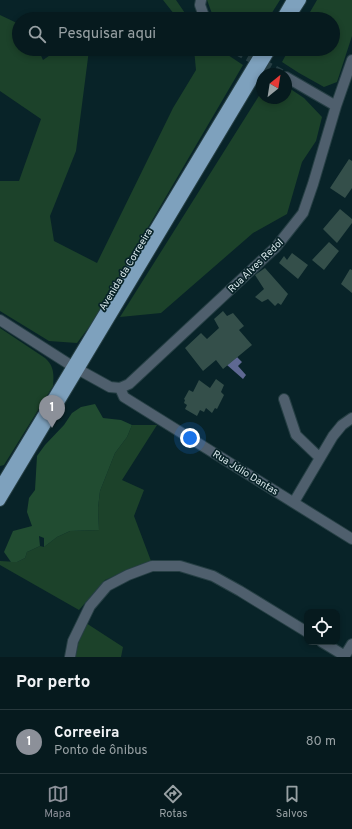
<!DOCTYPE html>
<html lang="pt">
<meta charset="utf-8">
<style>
:root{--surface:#061a1e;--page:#0f2327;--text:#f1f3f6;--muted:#98a1a4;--line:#27383c;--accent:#8c9099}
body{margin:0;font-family:Overpass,sans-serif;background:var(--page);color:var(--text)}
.controls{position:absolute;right:12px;bottom:12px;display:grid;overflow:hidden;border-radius:8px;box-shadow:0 2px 6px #0003}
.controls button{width:36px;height:36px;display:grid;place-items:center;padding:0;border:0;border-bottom:1px solid var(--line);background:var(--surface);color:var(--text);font:20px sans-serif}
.compass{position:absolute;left:256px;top:68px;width:36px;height:36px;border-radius:50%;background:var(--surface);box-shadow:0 2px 6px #0003;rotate:30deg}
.you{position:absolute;left:190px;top:438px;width:14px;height:14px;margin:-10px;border:3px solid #fff;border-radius:50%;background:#1a73e8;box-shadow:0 0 0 6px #1a73e833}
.badge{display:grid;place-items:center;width:26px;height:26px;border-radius:50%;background:var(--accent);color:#fff;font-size:13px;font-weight:700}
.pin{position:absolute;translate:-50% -33px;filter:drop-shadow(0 1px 2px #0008)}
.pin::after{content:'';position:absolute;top:21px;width:14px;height:12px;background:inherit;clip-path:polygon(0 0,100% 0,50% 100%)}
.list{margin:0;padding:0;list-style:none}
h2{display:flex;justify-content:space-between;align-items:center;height:52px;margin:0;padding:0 16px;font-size:17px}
h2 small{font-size:13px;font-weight:400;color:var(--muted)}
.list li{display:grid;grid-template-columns:26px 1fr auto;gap:12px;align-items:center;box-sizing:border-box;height:64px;padding:0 16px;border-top:1px solid var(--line)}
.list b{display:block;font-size:15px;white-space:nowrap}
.list p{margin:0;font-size:13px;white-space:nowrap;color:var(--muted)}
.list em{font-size:13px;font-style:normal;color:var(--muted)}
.icon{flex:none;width:22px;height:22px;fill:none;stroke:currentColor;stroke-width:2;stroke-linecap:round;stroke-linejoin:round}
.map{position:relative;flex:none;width:352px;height:657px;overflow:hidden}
.search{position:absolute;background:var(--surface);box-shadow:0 2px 6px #0003;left:12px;right:12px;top:12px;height:44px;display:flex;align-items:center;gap:10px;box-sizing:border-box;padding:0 14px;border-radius:22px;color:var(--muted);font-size:15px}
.sheet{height:116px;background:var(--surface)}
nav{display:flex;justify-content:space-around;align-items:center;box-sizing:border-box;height:56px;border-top:1px solid var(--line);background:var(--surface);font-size:11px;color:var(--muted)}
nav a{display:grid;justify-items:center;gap:2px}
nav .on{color:var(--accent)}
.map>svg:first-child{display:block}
.green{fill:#1c422a}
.forest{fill:#214c31}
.water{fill:#5e6892}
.building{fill:#344f4a}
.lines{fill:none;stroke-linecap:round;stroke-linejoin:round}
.minor-tunnel{stroke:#284146;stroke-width:10;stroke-dasharray:10 5;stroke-linecap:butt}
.minor-casing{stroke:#263f44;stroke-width:12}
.major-casing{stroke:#263f44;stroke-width:12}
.minor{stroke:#4f5f6d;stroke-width:10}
.major{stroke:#7ea1bd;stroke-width:10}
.labels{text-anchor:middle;stroke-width:3.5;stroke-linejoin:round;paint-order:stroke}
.street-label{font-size:10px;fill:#dbeaed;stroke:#082328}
</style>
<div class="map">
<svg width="352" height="657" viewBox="0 0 352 657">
<rect width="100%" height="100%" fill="#082328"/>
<path class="green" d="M 163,0 L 176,0 L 189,19 L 178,19 Z
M 207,0 L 280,0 L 268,19 L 214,19 Z
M 317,0 L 352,0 L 352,36 L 337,82 L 324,87 L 299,73 L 282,62 L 289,49 L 333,49 L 333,19 L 306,19 Z
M 0,15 L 19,24 L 19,49 L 38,49 L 43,60 L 59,49 L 89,50 L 76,151 L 50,216 L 54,241 L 97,263 L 173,108 L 196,70 L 194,49 L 219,49 L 243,65 L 92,323 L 77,343 L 49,341 L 0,311 L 0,181 L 19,181 L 41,119 L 0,91 Z
M 286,86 L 304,98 L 322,117 L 316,141 L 302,162 L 287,214 L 253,233 L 161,313 L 120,317 L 262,91 L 262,98 L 286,98 Z
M 0,328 L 45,358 C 54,366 54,374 53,386 L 4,465 L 0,466 Z
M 132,425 L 157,425 L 122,480 L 144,490 L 134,516 L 151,561 L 105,580 L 79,610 L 0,565 L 0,561 L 17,562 L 25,558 L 27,552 L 40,546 L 44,547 L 57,537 L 70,531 L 99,530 L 98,508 L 100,491 L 115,453 L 127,437 Z
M 86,623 L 123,647 L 121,657 L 75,657 L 79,640 Z"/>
<path class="forest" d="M 95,404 L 103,418 L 121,420 L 132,425 L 127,437 L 115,453 L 100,491 L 98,508 L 99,530 L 70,531 L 57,537 L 44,547 L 44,538 L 39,536 L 40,546 L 27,552 L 25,558 L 17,562 L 11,562 L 4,552 L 13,531 L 32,526 L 27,512 L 29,498 L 35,490 L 37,456 L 45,445 L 64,425 L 72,413 L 81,407 Z"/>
<path class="water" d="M 237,357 L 242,362 L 238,366 L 246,375 L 243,379 L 227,365 Z"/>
<path class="building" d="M 349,159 L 352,161 L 352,188 L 345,198 L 330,188 Z
M 340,209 L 352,219 L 352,223 L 337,243 L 323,229 Z
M 329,242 L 339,251 L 324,270 L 312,260 Z
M 292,253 L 308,265 L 298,279 L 279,263 L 284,256 L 287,260 Z
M 265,268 L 288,294 L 281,305 L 278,303 L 275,306 L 268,299 L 262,302 L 255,297 L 264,289 L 255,275 Z
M 350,269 L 352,270 L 352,293 L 341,284 Z
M 223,311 L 227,316 L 233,313 L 244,326 L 239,330 L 252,345 L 223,369 L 216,360 L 203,371 L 185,348 L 201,333 L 207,339 L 219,328 L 214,319 Z
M 216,379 L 224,385 L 221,392 L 224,395 L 217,409 L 215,408 L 212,413 L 206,408 L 204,412 L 200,410 L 197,416 L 185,409 L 187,405 L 184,403 L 185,400 L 184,399 L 189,390 L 193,392 L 199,380 L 210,388 Z"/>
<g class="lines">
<path class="minor-tunnel" d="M 235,49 L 281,74"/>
<g class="minor-casing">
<path id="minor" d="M 201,0 L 200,5 L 205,19
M 286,77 L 336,106
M 0,320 L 72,366 L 110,387 L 120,388 L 129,384 L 276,247 L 303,213 L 313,184 L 336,106 L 352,60
M 120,388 L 124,397 L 352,539
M 284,399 L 296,435 L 320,458
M 294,502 L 333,436 L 342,425 L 352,418
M 322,642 L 345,656
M 70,657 L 73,641 L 90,606 L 107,586 L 128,575 L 152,566 L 180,566 L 213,576 L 240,591 L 307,632
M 344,657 L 352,644"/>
</g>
<g class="major-casing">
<path id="major" d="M 292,14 L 301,0
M 281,19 L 292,0
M 0,486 L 263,49
M 0,501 L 271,49"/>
</g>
<use href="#minor" class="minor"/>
<use href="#major" class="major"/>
</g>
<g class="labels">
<g class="street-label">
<text transform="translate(255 265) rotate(-44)" y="4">Rua Alves Redol</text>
<text transform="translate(125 269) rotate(-59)" y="4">Avenida da Correeira</text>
<text transform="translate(246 472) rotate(32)" y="4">Rua Júlio Dantas</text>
</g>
</g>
</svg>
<div class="controls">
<button><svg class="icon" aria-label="locate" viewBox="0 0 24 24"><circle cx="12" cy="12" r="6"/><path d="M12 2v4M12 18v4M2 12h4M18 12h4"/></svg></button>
</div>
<svg class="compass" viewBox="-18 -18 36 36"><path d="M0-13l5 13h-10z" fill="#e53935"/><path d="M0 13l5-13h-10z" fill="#98a1a4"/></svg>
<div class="you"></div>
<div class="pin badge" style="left:52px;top:428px">1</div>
<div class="search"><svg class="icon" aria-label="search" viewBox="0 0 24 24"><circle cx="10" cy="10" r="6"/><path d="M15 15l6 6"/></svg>Pesquisar aqui</div>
</div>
<section class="sheet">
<h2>Por perto<small></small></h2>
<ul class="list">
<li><span class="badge">1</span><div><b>Correeira</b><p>Ponto de ônibus</p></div><em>80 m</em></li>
</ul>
</section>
<nav>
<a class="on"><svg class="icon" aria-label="map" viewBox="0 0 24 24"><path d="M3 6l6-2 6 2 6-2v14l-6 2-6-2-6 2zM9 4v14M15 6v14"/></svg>Mapa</a>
<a><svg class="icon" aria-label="directions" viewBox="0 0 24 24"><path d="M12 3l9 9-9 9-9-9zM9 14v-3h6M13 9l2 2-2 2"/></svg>Rotas</a>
<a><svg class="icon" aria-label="saved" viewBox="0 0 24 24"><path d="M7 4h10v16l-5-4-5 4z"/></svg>Salvos</a>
</nav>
